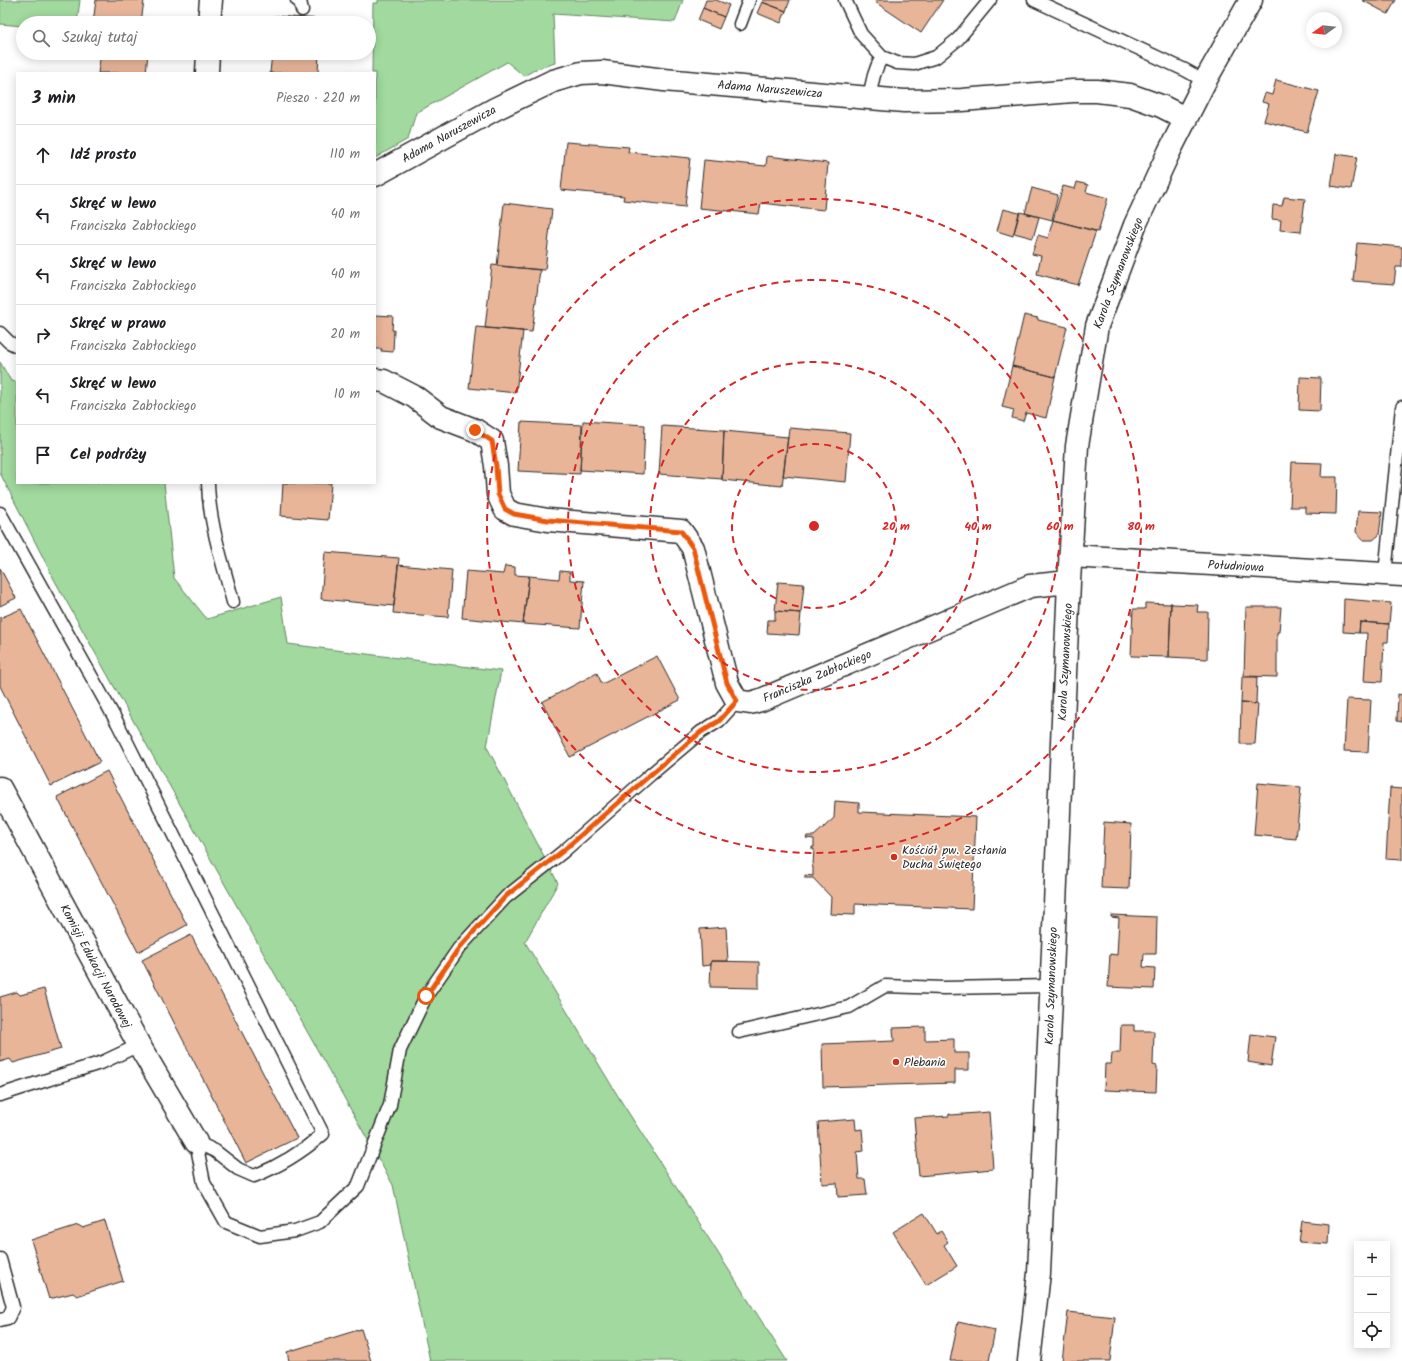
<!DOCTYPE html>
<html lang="pl">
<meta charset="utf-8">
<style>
:root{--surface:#fff;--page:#f6f6f6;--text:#202124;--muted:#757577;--line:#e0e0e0}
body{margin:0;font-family:Kalam,sans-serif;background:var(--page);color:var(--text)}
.controls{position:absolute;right:12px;bottom:12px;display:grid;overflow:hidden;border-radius:0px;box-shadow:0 2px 10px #0003}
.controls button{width:36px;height:36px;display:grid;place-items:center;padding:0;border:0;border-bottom:1px solid var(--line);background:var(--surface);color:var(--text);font:20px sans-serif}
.compass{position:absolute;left:1306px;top:12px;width:36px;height:36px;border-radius:50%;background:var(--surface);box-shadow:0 2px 10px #0003;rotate:255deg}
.stop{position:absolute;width:12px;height:12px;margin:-9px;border:3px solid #ea580c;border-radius:50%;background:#fff}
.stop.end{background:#ea580c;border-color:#fff;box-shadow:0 1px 4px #0008}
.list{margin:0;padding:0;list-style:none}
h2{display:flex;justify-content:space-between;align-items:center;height:52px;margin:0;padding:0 16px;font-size:17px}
h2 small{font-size:13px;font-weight:400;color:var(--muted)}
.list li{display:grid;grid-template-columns:26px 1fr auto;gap:12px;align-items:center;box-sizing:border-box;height:60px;padding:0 16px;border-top:1px solid var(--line)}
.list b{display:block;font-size:15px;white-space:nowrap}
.list p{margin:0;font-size:13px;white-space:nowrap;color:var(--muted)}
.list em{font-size:13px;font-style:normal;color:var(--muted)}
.icon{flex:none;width:22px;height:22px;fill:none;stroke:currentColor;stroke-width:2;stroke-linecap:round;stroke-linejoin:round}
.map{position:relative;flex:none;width:1402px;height:1361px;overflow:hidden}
.search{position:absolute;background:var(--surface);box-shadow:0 2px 10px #0003;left:16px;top:16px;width:360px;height:44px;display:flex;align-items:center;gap:10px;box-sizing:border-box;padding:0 14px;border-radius:22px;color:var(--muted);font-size:15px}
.panel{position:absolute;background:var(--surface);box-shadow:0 2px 10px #0003;left:16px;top:72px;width:360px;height:412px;border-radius:0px}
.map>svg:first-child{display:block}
.green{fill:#a1d99e;stroke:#668264}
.building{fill:#e8b599;stroke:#2b2b2b}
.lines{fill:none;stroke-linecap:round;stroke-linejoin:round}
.service-casing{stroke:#2b2b2b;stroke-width:15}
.minor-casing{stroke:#2b2b2b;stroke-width:25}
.service{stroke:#fff;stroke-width:12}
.minor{stroke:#fff;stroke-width:22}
.route{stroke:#ea580c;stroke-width:5}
.ring{fill:none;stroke:#d62828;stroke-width:2;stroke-dasharray:7 5}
.poi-dot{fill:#c8321e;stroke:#fff;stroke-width:1.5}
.labels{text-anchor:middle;stroke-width:3.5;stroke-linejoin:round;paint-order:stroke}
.street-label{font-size:12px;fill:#2b2b2b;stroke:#fff}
.poi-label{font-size:12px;fill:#2b2b2b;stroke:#fff;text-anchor:start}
.centre{fill:#d62828;stroke:#fff;stroke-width:2}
.ring-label{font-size:12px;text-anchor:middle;font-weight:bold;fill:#d62828;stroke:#fff;stroke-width:3.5;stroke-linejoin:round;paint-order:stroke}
</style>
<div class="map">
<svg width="1402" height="1361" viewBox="0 0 1402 1361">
<rect width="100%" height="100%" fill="#fff"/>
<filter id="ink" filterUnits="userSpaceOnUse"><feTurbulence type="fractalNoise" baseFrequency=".025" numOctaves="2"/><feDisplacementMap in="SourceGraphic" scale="8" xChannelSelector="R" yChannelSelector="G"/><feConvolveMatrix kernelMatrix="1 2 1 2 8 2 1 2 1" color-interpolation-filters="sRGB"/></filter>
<g filter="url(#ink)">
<path class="green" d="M 0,0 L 80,0 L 77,23 L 23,23 L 23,26 L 0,24 Z
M 378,0 L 683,0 L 675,22 L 553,14 L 555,63 L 536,69 L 524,76 L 507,62 L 416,113 L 408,139 L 375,158 L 375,73 L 372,73 L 373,3 L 378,3 Z
M 0,362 L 11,381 L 17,382 L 17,483 L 164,483 L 174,578 L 207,619 L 281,597 L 288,644 L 501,671 L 487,747 L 558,883 L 525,942 L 621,1101 L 787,1361 L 430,1361 L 393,1185 L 55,581 L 0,473 Z"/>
<path class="building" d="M 96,0 L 144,0 L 141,23 L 93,23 Z
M 706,0 L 716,0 L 729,5 L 724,17 L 703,8 Z
M 763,0 L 790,0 L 786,11 L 762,2 Z
M 876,0 L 943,0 L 921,33 L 875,2 Z
M 1362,0 L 1396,0 L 1388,14 Z
M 762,2 L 786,11 L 781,23 L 757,13 Z
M 703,8 L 724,17 L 719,29 L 698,20 Z
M 275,16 L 322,19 L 322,23 L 275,23 Z
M 101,53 L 148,53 L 146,73 L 98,73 Z
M 272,53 L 319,53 L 318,73 L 270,73 Z
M 1276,80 L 1319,91 L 1307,132 L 1264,121 L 1269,104 L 1262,102 L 1265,93 L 1272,95 Z
M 566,142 L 629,147 L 628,152 L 690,158 L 685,207 L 623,200 L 624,196 L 561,190 Z
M 1336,154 L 1357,157 L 1351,189 L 1331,186 Z
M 767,156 L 828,163 L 824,210 L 761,203 L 759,214 L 699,208 L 704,160 L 766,166 Z
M 1077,182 L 1088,185 L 1086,192 L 1108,198 L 1098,232 L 1053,220 L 1063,186 L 1075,189 Z
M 1032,188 L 1058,195 L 1052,220 L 1025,213 Z
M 1284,197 L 1305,199 L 1301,232 L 1280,230 L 1281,220 L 1272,219 L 1273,205 L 1282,206 Z
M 504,203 L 552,209 L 545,270 L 497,266 Z
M 1003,209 L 1019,213 L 1013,236 L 997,231 Z
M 1020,212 L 1039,217 L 1033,238 L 1014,233 Z
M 1053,220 L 1096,231 L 1078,285 L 1037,274 L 1041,256 L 1032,254 L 1038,235 L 1048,238 Z
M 1357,243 L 1402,247 L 1402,267 L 1396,267 L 1394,284 L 1353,281 Z
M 492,265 L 540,270 L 532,332 L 485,328 Z
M 375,315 L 393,316 L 392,330 L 394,330 L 393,352 L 381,351 L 382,349 L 375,349 Z
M 1024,315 L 1038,318 L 1038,320 L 1067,327 L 1055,377 L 1012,366 Z
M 476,327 L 523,331 L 516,393 L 469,388 Z
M 1012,366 L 1055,377 L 1046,418 L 1026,413 L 1023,421 L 1012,418 L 1014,410 L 1002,407 Z
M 1300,377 L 1321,378 L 1320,411 L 1299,410 Z
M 583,421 L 645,425 L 643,474 L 580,470 Z
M 521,422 L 582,425 L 580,474 L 518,471 Z
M 662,426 L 724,430 L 722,479 L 659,474 Z
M 789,428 L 850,433 L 846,482 L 783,476 Z
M 724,431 L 788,437 L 782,486 L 722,480 Z
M 1292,462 L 1322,463 L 1321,477 L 1337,477 L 1336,514 L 1305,513 L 1305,507 L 1290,507 Z
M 283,483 L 331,483 L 328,520 L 281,516 Z
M 1358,511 L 1382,512 L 1379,535 L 1373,540 L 1363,540 L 1356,532 Z
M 325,552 L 399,558 L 394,606 L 321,599 Z
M 398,565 L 452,570 L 448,617 L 393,613 Z
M 505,566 L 515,567 L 515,575 L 529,576 L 523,624 L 462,618 L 466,571 L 503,574 Z
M 0,568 L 16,598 L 0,606 Z
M 560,571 L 570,572 L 570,580 L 584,581 L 580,628 L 523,624 L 529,576 L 559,579 Z
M 778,582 L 804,584 L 801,613 L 775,611 Z
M 1344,599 L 1391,603 L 1389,624 L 1360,622 L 1359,633 L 1343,632 Z
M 1145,603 L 1170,604 L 1170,603 L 1171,603 L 1169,657 L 1131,656 L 1133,609 L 1145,609 Z
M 1171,603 L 1172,603 L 1172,604 L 1198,605 L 1197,612 L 1208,612 L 1207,659 L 1169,657 Z
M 1246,607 L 1281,607 L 1279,632 L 1277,632 L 1277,677 L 1244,676 Z
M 21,609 L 100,762 L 51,786 L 0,686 L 0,618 Z
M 775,611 L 801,613 L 799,635 L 767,633 L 768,620 L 775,620 Z
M 1360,622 L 1389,624 L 1388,642 L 1384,642 L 1382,682 L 1364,681 L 1367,633 L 1359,633 Z
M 657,656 L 680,700 L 570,757 L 542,702 L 597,673 L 602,684 Z
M 1242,677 L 1257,677 L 1256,704 L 1241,703 Z
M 1398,694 L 1402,695 L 1402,722 L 1397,721 Z
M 1347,699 L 1371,700 L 1368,752 L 1344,751 Z
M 1241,703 L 1258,704 L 1255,744 L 1240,744 Z
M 107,771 L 187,925 L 138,952 L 57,797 Z
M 1258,783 L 1301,787 L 1296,839 L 1254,835 Z
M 1390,788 L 1402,789 L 1402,860 L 1386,859 Z
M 835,801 L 859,803 L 859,812 L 976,817 L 972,909 L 855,904 L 855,915 L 830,914 L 831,897 L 813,878 L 805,878 L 805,875 L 813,876 L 813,867 L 812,867 L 812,865 L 813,865 L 814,849 L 812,849 L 812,847 L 814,847 L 814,839 L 806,838 L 807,836 L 814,836 L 834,818 Z
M 1104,822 L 1131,824 L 1129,889 L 1101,888 Z
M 1111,915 L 1157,917 L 1156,954 L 1144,954 L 1143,967 L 1155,968 L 1154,989 L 1108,987 L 1110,954 L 1117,955 L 1119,918 L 1111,917 Z
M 726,927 L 728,961 L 711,961 L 711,965 L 702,966 L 700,929 Z
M 191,935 L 297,1138 L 246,1163 L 142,960 Z
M 711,961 L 759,962 L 759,988 L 710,987 Z
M 44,989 L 61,1049 L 13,1063 L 10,1059 L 0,1062 L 0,997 L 17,992 L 20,995 Z
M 1121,1025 L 1134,1025 L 1134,1031 L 1154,1031 L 1153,1065 L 1157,1066 L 1156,1092 L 1104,1090 L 1105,1064 L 1111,1064 L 1112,1053 L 1120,1053 Z
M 925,1027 L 925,1040 L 954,1039 L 954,1053 L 969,1053 L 969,1070 L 955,1070 L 955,1083 L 823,1087 L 822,1044 L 894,1041 L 893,1028 Z
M 1251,1034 L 1275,1037 L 1271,1066 L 1248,1062 Z
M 989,1112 L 993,1169 L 919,1176 L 914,1118 L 949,1116 L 949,1114 L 952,1115 Z
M 855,1119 L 856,1130 L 862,1129 L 864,1151 L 857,1152 L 859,1179 L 865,1179 L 867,1195 L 838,1197 L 837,1183 L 822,1184 L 818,1122 Z
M 924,1213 L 937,1234 L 941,1231 L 948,1242 L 944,1245 L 957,1266 L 926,1285 L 893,1232 Z
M 105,1221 L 123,1281 L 77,1296 L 73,1293 L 49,1299 L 31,1240 L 78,1225 L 83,1228 Z
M 1302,1221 L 1329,1224 L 1328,1244 L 1299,1242 Z
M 1068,1312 L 1115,1317 L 1110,1361 L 1062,1361 Z
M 958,1322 L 995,1330 L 989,1361 L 950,1361 Z
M 361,1329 L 371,1361 L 289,1361 L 287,1352 Z"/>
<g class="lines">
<g class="service-casing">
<path id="service" d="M 297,0 L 300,1 L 302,10
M 845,0 L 861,34 L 882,57 L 897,63 L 914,64 L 936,57 L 958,39 L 990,0
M 1034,0 L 1185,70 L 1205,81
M 740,24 L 749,0
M 870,98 C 871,84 874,70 882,57
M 0,333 L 9,342 L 17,346
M 208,483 C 209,524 223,563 233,602
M 0,513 L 118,724 L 323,1134 C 302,1152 280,1166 254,1176 L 238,1169 L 215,1151 L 196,1142
M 1385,574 L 1402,407
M 739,1032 L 849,1007 L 885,986 L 944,988 L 1051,986
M 0,1095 L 103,1062 L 139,1045
M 196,1142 L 204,1183 L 226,1222 L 260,1236 L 295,1231 L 320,1222 L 358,1186 L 390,1105 L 400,1050 L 426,996 L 459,948 L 506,897 L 564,851 L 650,775 L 701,732 L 719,721 L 737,701
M 0,1259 L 13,1307 L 8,1318 L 0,1320"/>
</g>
<g class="minor-casing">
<path id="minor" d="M 209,23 L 211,0
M 207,73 L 208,53
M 375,175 L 495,109 L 553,81 L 581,73 L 602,72 L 664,80 L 904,101 L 962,100 L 1073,91 L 1097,91 L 1130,95 L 1161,106 L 1185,118
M 375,380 L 384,381 L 415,397 L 441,417 L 475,430 L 492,441 L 496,466 L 498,494 L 505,509 L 514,514 L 548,520 L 681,531 L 693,548 L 727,683 L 737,701 L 750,703 L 761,700 L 1030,586 L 1069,582
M 1070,556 L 1402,575
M 0,788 L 139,1045 L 196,1142
M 1029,1361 L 1039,1273 L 1069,582 L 1077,446 L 1097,326 L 1135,225 L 1169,152 L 1205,81 L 1251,0"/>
</g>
<use href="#service" class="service"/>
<use href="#minor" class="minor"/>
</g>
</g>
<g class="lines" filter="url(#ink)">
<path class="route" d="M 426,996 L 459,948 L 506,896 L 564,850 L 650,775 L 701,732 L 719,721 L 737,701 L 727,683 L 693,548 L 681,531 L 548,520 L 514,514 L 505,509 L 498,494 L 496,466 L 492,441 L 475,430"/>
</g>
<g class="ring">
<circle cx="814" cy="526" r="82"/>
<circle cx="814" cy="526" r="164"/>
<circle cx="814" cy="526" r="246"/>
<circle cx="814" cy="526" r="327"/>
</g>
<g class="poi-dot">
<circle cx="894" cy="857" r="4"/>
<circle cx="896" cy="1062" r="4"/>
</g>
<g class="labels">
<g class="street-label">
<text transform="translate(770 89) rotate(5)" y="4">Adama Naruszewicza</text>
<text transform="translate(449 134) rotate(-29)" y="4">Adama Naruszewicza</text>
<text transform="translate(1118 273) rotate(-69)" y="4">Karola Szymanowskiego</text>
<text transform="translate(1236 566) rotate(3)" y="4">Południowa</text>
<text transform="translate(1065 662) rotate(-87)" y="4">Karola Szymanowskiego</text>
<text transform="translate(817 676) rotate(-23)" y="4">Franciszka Zabłockiego</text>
<text transform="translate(96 966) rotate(62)" y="4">Komisji Edukacji Narodowej</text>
<text transform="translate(1051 986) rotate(-88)" y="4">Karola Szymanowskiego</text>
</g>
<g class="poi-label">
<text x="902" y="854">Kościół pw. Zesłania<tspan x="902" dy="14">Ducha Świętego</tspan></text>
<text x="904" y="1066">Plebania</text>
</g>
</g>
<circle cx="814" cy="526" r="6" class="centre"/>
<g class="ring-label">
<text x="896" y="530">20 m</text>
<text x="978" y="530">40 m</text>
<text x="1060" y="530">60 m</text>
<text x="1141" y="530">80 m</text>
</g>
</svg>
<div class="controls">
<button>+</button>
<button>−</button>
<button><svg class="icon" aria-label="locate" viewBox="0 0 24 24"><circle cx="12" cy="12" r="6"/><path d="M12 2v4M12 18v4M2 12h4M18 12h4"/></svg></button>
</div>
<svg class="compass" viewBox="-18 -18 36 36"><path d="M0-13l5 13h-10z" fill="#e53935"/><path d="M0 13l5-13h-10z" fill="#757577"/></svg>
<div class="stop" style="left:426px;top:996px"></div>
<div class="stop end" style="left:475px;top:430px"></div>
<div class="search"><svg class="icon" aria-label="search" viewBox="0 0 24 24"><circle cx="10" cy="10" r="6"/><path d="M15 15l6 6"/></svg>Szukaj tutaj</div>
<section class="panel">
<h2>3 min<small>Pieszo · 220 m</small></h2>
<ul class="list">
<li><svg class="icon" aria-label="ahead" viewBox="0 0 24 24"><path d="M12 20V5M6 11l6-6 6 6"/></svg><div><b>Idź prosto</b></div><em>110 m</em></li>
<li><svg class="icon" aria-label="left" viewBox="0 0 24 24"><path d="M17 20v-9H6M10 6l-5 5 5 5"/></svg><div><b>Skręć w lewo</b><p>Franciszka Zabłockiego</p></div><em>40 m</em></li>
<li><svg class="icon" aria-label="left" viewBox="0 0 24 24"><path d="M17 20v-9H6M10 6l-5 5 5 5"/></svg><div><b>Skręć w lewo</b><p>Franciszka Zabłockiego</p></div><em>40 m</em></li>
<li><svg class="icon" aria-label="right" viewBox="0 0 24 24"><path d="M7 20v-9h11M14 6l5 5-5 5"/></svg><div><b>Skręć w prawo</b><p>Franciszka Zabłockiego</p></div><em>20 m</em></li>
<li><svg class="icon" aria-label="left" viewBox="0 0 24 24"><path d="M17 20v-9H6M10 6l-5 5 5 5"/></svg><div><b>Skręć w lewo</b><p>Franciszka Zabłockiego</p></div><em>10 m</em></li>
<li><svg class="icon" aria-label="arrive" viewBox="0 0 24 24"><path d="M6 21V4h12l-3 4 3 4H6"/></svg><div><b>Cel podróży</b></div></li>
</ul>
</section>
</div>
